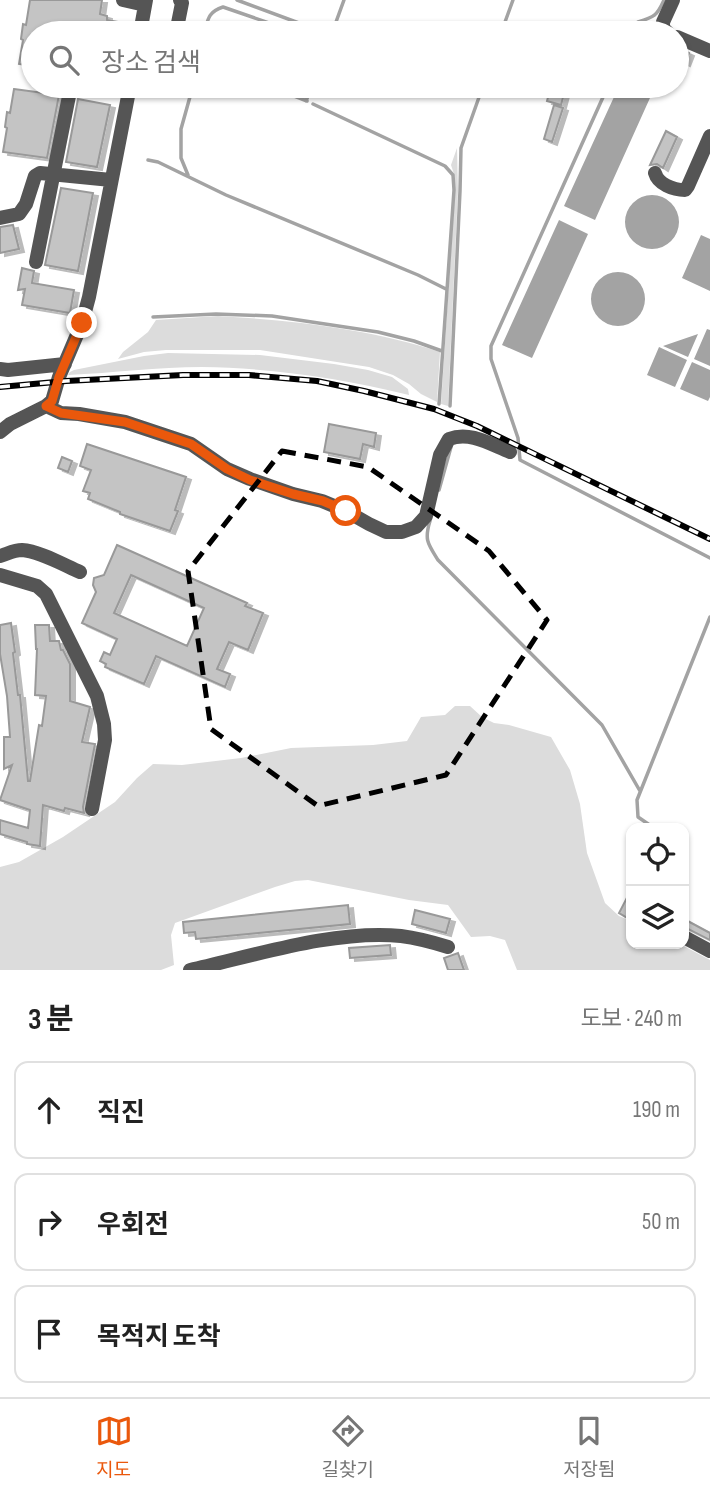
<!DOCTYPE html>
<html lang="ko">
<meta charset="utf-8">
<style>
:root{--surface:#fff;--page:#f2f2f2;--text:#222;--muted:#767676;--line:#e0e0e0;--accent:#ea580c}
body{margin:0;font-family:"Sofia Sans Condensed","Noto Sans KR",sans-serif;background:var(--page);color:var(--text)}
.controls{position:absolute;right:21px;bottom:21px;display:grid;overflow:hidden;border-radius:14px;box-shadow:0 2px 5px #0004}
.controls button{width:63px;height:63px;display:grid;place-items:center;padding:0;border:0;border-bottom:2px solid var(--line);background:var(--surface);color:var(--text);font:35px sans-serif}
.stop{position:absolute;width:21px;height:21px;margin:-16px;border:5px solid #ea580c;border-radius:50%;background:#fff}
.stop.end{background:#ea580c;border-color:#fff;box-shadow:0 2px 7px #0008}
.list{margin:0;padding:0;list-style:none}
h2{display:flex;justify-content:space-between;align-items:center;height:91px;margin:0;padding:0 28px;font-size:30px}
h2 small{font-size:23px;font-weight:400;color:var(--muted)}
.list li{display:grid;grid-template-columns:46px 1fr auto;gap:21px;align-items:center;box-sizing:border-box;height:98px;margin:0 14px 14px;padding:0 14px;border:2px solid var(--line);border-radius:14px}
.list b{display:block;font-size:26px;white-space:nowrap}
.list em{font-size:23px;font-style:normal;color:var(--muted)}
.icon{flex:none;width:38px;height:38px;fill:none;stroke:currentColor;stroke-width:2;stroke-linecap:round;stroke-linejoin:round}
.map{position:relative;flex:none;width:710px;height:970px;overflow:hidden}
.search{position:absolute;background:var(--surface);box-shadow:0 2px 5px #0004;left:21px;right:21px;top:21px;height:77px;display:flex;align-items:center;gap:18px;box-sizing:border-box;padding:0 24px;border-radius:38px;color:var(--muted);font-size:26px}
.sheet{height:427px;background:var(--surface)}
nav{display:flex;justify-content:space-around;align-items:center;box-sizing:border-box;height:98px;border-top:2px solid var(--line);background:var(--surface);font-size:19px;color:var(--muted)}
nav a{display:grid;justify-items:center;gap:4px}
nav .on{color:var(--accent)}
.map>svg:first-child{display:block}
.green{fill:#dcdcdc}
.water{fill:#a3a3a3}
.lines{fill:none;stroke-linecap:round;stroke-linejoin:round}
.stream{stroke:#a3a3a3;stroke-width:3.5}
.building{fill:#c4c4c4;stroke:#999;stroke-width:2;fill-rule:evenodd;filter:url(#shadow)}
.minor{stroke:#555;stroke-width:14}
.rail-casing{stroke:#000;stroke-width:6}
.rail{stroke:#fff;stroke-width:3.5;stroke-dasharray:10;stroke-linecap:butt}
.route{stroke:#ea580c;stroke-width:9}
.marked{fill:none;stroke:#000;stroke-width:5;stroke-dasharray:14 9;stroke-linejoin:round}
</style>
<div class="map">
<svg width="710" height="970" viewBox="0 0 710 970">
<defs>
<filter id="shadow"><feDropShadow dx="5" dy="3" stdDeviation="0" flood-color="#0004"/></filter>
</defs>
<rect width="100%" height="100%" fill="#fff"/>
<path class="green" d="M 457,148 L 458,191 L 448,406 L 441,404 L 455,190 L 454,174 L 451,165 Z
M 218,316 C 290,320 372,329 440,352 L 437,402 L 421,394 L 409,384 L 393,375 L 369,367 L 260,350 L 166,350 L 144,352 L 118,359 L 123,352 L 148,332 L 156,320 Z
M 168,353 L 260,355 L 334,364 L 368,370 L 392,377 L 408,389 L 409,395 C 341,378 272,368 202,367 C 158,367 113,373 68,375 L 70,372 L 74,370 L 144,356 Z
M 455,706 L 470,706 L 482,717 L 494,723 L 509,725 L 551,737 L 570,770 L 580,804 L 587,853 L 605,903 L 619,916 L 631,921 L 631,944 L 680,944 L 710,960 L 710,970 L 517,970 L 505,940 L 490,936 L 471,937 L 448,905 L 409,900 L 308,880 L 295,881 L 275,887 L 175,923 L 171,935 L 174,965 L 161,970 L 0,970 L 0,867 L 19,862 L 63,837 L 115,802 L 137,778 L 153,764 L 182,765 L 241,758 L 291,748 L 373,745 L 407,741 L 421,717 L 445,715 Z"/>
<path class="water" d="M 619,86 L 647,86 L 654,89 L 595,220 L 564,206 Z
M625 222a27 27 0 1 1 54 0a27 27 0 1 1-54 0Z
M 559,220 L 588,234 L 532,358 L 502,345 Z
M 701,235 L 710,239 L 710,291 L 682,278 Z
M591 299a27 27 0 1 1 54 0a27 27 0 1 1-54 0Z
M 707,329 L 710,330 L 710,366 L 694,359 Z
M 698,334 L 688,357 L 663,346 Z
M 659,347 L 687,360 L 675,387 L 647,375 Z
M 692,362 L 710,370 L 710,397 L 708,401 L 680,389 Z"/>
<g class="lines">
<path class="stream" d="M 237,0 L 326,33
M 349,28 L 363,33
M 204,33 C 208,19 208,12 223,7 L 298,33
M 332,33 L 344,0
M 501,33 L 513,0
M 631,33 L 638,22 C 654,17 657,16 664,0
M 269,86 L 307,101
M 608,86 L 491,346 L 491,359 L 518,438 L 520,460 L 710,558
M 306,101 L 312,86
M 313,104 L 445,166 L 453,175 L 454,190 L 439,404
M 148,160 L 158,162 L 226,195 L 418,275 L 446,289
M 188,175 L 181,158 L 181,129 L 193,86
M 153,317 L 216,314 L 272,316 L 378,332 L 414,341 L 442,351
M 450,406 L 460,191 L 461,148 L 483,86
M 439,490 L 451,447
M 430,521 C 424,540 428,544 438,560 L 602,725 L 640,791
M 654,828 L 638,817 L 637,800 L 710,617"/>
</g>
<path class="building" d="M 30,0 L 102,0 L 100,14 L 107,16 L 107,20 L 124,23 L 123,33 L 88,33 L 88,29 L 65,25 L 63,33 L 33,33 L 33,66 L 19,64 L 23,40 L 21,39 L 23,24 L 26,25 Z
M 678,48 L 689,53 L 685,63 L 677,59 Z
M 551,86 L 566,86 L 561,105 L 547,101 Z
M 14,89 L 59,95 L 47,158 L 3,152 L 7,128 L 5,127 L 7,112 L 10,113 Z
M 78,99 L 110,105 L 97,167 L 66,162 Z
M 554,105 L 563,108 L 552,142 L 544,139 Z
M 666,131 L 677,137 L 663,168 L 657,164 L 650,165 Z
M 61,188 L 93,193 L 78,271 L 45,265 Z
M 13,225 L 19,249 L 0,253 L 0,227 Z
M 22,268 L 34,271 L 32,283 L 74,290 L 70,313 L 22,305 L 25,289 L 18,290 Z
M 329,424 L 376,433 L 374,447 L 363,444 L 360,459 L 324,452 Z
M 87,444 L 186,477 L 175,510 L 178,511 L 170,531 L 120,514 L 120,512 L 88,499 L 90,493 L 83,491 L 91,470 L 80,466 Z
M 62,457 L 72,461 L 68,472 L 58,468 Z
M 117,545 L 247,603 L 245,606 L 263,613 L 248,650 L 229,642 L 217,669 L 230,674 L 225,687 L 156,656 L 144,684 L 105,667 L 106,664 L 100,661 L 104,652 L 110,655 L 117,639 L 82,623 L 96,592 L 93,585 L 94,578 L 104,575 ZM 131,575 L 204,608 L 187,646 L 114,613 Z
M 11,623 L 15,652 L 13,653 L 18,695 L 20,695 L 28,781 L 30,781 L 39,725 L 42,726 L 46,696 L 35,695 L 37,649 L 36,649 L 35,625 L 49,625 L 50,641 L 59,641 L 61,650 L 63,650 L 70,664 L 70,701 L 90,707 L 82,742 L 95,744 L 83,807 L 84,813 L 65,808 L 64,811 L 43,805 L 40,846 L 27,844 L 27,842 L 0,834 L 0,820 L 28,828 L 30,810 L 0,800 L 12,765 L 4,769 L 4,737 L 10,737 L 7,696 L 0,654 L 0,625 Z
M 631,890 L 631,920 L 619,913 Z
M 348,905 L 350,924 L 196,939 L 195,932 L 184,933 L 183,922 Z
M 415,910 L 450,919 L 446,933 L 412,924 Z
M 684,919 L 710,933 L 710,940 L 684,927 Z
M 390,945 L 391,955 L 350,958 L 349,948 Z
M 458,953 L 464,970 L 448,970 L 444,958 Z"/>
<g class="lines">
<path class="minor" d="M 123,0 L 145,5
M 140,33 L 146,0
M 176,33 L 182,3 L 180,0
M 668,33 L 663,28 L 663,22 L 673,0
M 677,37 L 710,51
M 655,173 C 658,184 673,190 685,190 L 688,186 L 710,136
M 0,218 L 19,214 L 26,204 L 35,176 L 40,173 L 111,180
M 36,262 L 71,86
M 0,369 L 8,370 L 65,364
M 46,406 L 61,413 L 79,414 L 125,422 L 191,444 L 227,469 L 250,479 L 293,494 L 322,501 L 346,511 L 369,524 L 386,532 L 402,532 L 416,527 L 426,516 L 440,455 L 449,439 C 470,431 490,444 510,452
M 0,432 L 10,424 L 46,406 L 52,401 L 59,377 L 82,323 L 89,297 L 130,86
M 0,556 C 7,554 14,550 22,550 C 39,551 64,565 80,572
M 0,575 L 37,586 L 46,594 L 97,696 L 104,724 L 105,740 L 92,809
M 684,937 L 710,951
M 190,970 C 253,956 337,929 401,936 C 417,938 432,942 448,947"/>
<g class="rail-casing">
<path id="rail" d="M 0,387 L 66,381 L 183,375 L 249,375 L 317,381 L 364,391 L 434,409 L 477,426 L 710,539"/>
</g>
<use href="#rail" class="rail"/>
</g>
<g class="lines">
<path class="route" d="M 82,323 L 59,377 L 52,401 L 46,406 L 61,413 L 125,422 L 191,444 L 227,469 L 250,480 L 293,494 L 323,501 L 346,511"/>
</g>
<path class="marked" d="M 282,451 L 368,467 L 489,551 L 547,620 L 446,775 L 318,806 L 211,729 L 188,571 Z"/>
</svg>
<div class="controls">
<button><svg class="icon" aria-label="locate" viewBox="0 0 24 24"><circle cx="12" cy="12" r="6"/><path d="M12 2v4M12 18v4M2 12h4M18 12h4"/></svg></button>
<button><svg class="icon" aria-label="layers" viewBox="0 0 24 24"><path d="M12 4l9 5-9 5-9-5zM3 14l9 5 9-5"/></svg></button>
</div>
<div class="stop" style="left:346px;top:511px"></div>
<div class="stop end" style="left:82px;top:323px"></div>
<div class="search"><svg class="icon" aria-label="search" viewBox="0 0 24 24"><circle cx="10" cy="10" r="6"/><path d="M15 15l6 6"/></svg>장소 검색</div>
</div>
<section class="sheet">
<h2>3 분<small>도보 · 240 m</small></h2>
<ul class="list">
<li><svg class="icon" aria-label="ahead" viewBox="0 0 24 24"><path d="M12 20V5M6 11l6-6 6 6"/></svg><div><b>직진</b></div><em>190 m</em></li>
<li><svg class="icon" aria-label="right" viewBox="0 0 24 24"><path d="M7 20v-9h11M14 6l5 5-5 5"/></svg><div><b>우회전</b></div><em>50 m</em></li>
<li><svg class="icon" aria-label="arrive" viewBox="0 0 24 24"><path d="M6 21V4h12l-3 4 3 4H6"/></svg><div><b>목적지 도착</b></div></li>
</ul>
</section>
<nav>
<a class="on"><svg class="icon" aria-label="map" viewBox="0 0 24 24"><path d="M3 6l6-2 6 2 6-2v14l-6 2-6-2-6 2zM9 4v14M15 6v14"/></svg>지도</a>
<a><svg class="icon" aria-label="directions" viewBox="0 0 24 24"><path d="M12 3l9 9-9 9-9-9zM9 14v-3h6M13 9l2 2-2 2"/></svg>길찾기</a>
<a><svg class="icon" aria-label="saved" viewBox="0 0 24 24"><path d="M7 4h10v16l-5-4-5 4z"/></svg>저장됨</a>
</nav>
